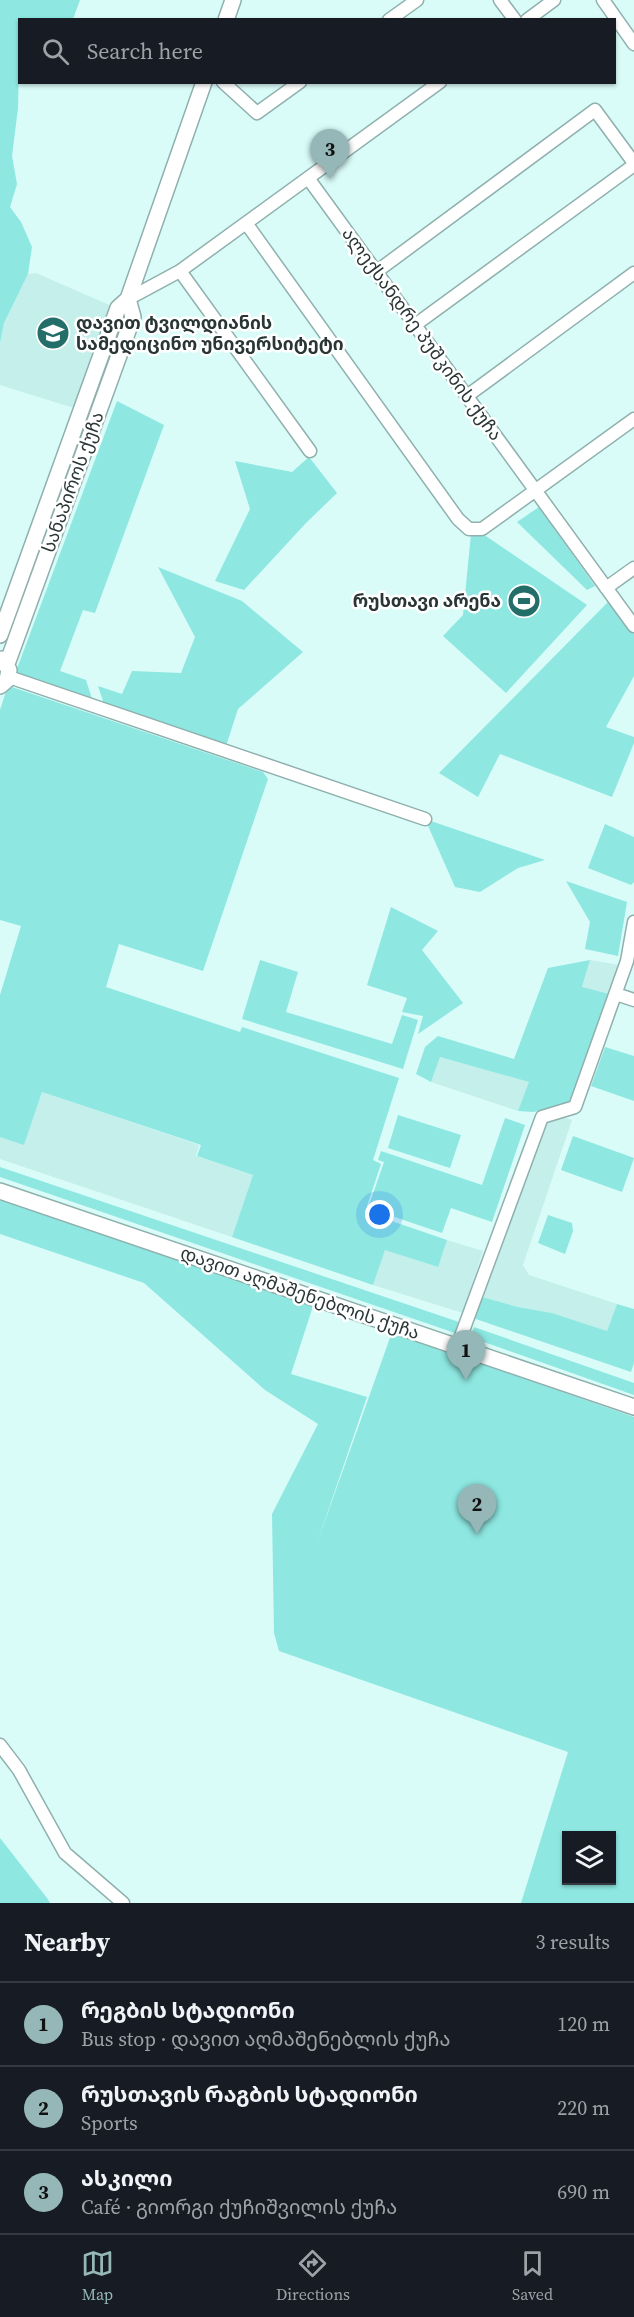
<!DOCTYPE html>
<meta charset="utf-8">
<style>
:root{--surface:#171b24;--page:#242831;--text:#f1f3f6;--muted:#9ea1a6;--line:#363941;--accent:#95b7b7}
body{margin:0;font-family:"Source Serif 4","Noto Sans Georgian",serif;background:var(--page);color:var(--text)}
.controls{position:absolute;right:18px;bottom:18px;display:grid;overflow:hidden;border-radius:0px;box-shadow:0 2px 4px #0004}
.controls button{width:54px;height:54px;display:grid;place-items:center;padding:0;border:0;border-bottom:2px solid var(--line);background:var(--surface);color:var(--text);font:30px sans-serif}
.you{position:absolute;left:380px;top:1215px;width:21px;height:21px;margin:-15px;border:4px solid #fff;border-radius:50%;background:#1a73e8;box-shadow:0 0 0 9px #1a73e833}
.badge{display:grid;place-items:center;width:39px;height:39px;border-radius:50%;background:var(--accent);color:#111;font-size:20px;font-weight:700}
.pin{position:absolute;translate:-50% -50px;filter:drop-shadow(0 2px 3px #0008)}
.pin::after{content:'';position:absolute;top:32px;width:21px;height:18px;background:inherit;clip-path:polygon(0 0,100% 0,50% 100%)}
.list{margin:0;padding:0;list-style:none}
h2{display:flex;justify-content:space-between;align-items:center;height:78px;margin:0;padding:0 24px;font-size:26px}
h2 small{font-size:20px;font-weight:400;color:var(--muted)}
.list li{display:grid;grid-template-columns:39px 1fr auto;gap:18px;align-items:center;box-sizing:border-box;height:84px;padding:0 24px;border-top:2px solid var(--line)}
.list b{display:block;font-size:22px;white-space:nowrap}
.list p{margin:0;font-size:20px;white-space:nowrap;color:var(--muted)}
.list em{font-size:20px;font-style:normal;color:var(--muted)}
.icon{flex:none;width:33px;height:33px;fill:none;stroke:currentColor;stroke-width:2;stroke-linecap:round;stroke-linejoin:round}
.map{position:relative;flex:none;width:634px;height:1903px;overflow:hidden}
.search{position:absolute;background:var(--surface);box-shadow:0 2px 4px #0004;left:18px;right:18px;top:18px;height:66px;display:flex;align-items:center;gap:15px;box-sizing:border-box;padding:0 21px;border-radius:0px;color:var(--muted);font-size:22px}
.sheet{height:330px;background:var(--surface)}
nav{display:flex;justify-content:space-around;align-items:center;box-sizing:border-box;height:84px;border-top:2px solid var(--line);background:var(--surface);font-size:16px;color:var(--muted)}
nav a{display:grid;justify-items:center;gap:3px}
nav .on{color:var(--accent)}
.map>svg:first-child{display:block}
.built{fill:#c4efeb}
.green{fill:#8ee7e1;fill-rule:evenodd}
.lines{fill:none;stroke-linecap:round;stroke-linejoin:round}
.minor-casing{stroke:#8fb0ad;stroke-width:15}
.major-casing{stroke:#8fb0ad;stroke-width:18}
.minor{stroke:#fff;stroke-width:12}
.major{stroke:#fff;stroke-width:15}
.labels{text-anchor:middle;stroke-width:5;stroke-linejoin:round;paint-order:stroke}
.poi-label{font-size:18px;font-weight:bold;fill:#293635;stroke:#fff;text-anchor:start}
.street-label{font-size:18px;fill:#293635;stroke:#fff}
</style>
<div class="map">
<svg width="634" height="1903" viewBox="0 0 634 1903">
<rect width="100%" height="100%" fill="#d9fcf9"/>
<path class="built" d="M 36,273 L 114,307 L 77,409 L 0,385 L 0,343 L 4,323 L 28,274 Z
M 590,960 L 620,965 L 609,994 L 582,988 Z
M 440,1057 L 530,1082 L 518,1111 L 431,1082 Z
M 42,1092 L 199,1145 L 196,1156 L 253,1175 L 232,1237 L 0,1159 L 0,1137 L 24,1144 Z
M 557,1115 L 572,1120 L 523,1265 L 529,1275 L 617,1304 L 607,1331 L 552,1313 L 518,1307 L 482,1297 L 547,1118 Z
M 447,1240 L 483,1251 L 463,1313 L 373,1285 L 385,1249 L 437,1267 Z"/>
<path class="green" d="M 0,0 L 80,0 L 73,19 L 20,20 L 18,108 L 12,156 L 17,184 L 10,207 L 21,222 L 32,247 L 28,274 L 4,323 L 0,343 Z
M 117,401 L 164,425 L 95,613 L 83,610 L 60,671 L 86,680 L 93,702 L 15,674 Z
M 309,457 L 337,493 L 306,523 L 244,590 L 215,581 L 250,509 L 235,461 L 292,472 Z
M 539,507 L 595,586 L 587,590 L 517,522 Z
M 471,534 L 483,534 L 587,605 L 506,693 L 443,636 L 463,615 Z
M 158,567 L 242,601 L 303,652 L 238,709 L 226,746 L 104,704 L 98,686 L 122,694 L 132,671 L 181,673 L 195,637 Z
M 608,602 L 611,602 L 634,634 L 634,676 L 606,727 L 634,737 L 634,743 L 612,797 L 500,754 L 478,797 L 439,773 Z
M 12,687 L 263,772 L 268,779 L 203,971 L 119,944 L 106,987 L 240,1032 L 242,1027 L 399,1078 L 373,1160 L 381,1164 L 365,1212 L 447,1240 L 438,1267 L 385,1250 L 373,1285 L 232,1237 L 253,1175 L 197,1156 L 201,1145 L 42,1092 L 24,1145 L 0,1137 L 0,995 L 21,926 L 0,920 L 0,710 L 7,688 Z
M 425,819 L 545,860 L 518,868 L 480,892 L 455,887 Z
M 605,824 L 634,837 L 634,882 L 631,885 L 588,868 Z
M 566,881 L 627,902 L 618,956 L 585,949 L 590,922 Z
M 391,907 L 438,931 L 422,950 L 463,1003 L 418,1034 L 423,1016 L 402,1012 L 407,998 L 367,985 Z
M 260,960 L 298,972 L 286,1012 L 392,1044 L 402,1015 L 418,1020 L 403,1069 L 242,1019 Z
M 590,960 L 582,987 L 609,994 L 569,1103 L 534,1112 L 518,1111 L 529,1082 L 440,1057 L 431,1082 L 416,1074 L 425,1047 L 438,1036 L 514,1059 L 548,968 Z
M 605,1047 L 634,1056 L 634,1101 L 591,1086 Z
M 398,1115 L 461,1135 L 450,1168 L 388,1148 Z
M 505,1118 L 525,1125 L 492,1222 L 451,1208 L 442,1233 L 368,1208 L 384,1162 L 378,1160 L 381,1151 L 482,1185 Z
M 573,1136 L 634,1158 L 622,1192 L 561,1170 Z
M 0,1167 L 459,1322 L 455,1333 L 0,1177 Z
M 0,1197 L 314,1303 L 291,1374 L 367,1397 L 316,1546 L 392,1332 L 634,1417 L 634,1903 L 521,1903 L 568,1752 L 279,1651 L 274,1633 L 272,1514 L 318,1424 L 265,1390 L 144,1283 L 0,1234 ZM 566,1836 L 612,1836 L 612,1880 L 566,1880 Z
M 548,1215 L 572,1223 L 573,1231 L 565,1254 L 538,1243 Z
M 482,1297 L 518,1307 L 552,1313 L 607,1331 L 617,1304 L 634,1309 L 634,1363 L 631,1372 L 473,1318 Z
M 474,1327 L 634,1383 L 634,1395 L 470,1337 Z
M 0,1838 L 47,1898 L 50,1903 L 0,1903 Z"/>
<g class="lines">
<g class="minor-casing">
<path id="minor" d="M 500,0 L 515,20
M 603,0 L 634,44
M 389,20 L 417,0
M 527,20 L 554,0
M 223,82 L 257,113 L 300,82
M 308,178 L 634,626
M 246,223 L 458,519 L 469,529 L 482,529 L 634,419
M 180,271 L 310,451
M 376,272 L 595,110 L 634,163
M 128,299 L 180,271 L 440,82
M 415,325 L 634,165
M 467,396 L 634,273
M 606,588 L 634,568
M 9,677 L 425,819
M 616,994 L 634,1000
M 457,1347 L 542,1117 L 575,1107 L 627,961 L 634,922
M 0,1745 L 19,1770 L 65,1853 L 123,1903"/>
</g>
<g class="major-casing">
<path id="major" d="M 226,20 L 233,0
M 0,635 L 118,308 L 128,299 L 204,82
M 7,664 L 133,317 L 128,299
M 0,686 L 7,680 L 9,670 L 2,659
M 0,1191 L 634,1407"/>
</g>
<use href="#minor" class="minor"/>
<use href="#major" class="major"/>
</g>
<defs>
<g id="university-disc" transform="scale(1.725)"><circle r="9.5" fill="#246e6a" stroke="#fff"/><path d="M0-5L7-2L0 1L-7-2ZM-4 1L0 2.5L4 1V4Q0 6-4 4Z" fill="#fff"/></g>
<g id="stadium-disc" transform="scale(1.725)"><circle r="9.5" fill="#246e6a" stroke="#fff"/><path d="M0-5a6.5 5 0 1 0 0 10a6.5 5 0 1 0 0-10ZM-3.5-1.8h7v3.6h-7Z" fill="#fff"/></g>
</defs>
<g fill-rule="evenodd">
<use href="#university-disc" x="53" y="333"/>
<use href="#stadium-disc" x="524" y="601"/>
</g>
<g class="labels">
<g class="poi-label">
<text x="76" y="329">დავით ტვილდიანის<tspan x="76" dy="21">სამედიცინო უნივერსიტეტი</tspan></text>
<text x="501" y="607" text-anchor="end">რუსთავი არენა</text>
</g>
<g class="street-label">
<text transform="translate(422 334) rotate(54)" y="6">ალექსანდრე პუშკინის ქუჩა</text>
<text transform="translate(73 482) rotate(-70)" y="6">სანაპიროს ქუჩა</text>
<text transform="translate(300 1293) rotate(19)" y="6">დავით აღმაშენებლის ქუჩა</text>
</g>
</g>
</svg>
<div class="controls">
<button><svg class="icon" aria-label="layers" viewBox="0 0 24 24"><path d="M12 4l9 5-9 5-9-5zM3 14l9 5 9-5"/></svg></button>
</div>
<div class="you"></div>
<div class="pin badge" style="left:466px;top:1380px">1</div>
<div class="pin badge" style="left:477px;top:1534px">2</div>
<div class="pin badge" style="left:330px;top:179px">3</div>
<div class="search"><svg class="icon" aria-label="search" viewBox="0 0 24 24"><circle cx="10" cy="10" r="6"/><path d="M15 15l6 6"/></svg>Search here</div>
</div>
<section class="sheet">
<h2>Nearby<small>3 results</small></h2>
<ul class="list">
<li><span class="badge">1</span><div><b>რეგბის სტადიონი</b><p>Bus stop · დავით აღმაშენებლის ქუჩა</p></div><em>120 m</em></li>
<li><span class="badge">2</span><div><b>რუსთავის რაგბის სტადიონი</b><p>Sports</p></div><em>220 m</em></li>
<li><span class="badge">3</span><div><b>ასკილი</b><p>Café · გიორგი ქუჩიშვილის ქუჩა</p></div><em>690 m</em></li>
</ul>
</section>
<nav>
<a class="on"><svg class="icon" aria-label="map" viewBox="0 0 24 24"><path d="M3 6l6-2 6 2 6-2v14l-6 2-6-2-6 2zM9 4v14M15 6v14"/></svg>Map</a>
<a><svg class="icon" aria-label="directions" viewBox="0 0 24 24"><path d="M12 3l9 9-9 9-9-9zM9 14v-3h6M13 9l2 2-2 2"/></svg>Directions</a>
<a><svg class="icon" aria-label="saved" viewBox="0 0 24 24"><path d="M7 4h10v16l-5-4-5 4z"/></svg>Saved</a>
</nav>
